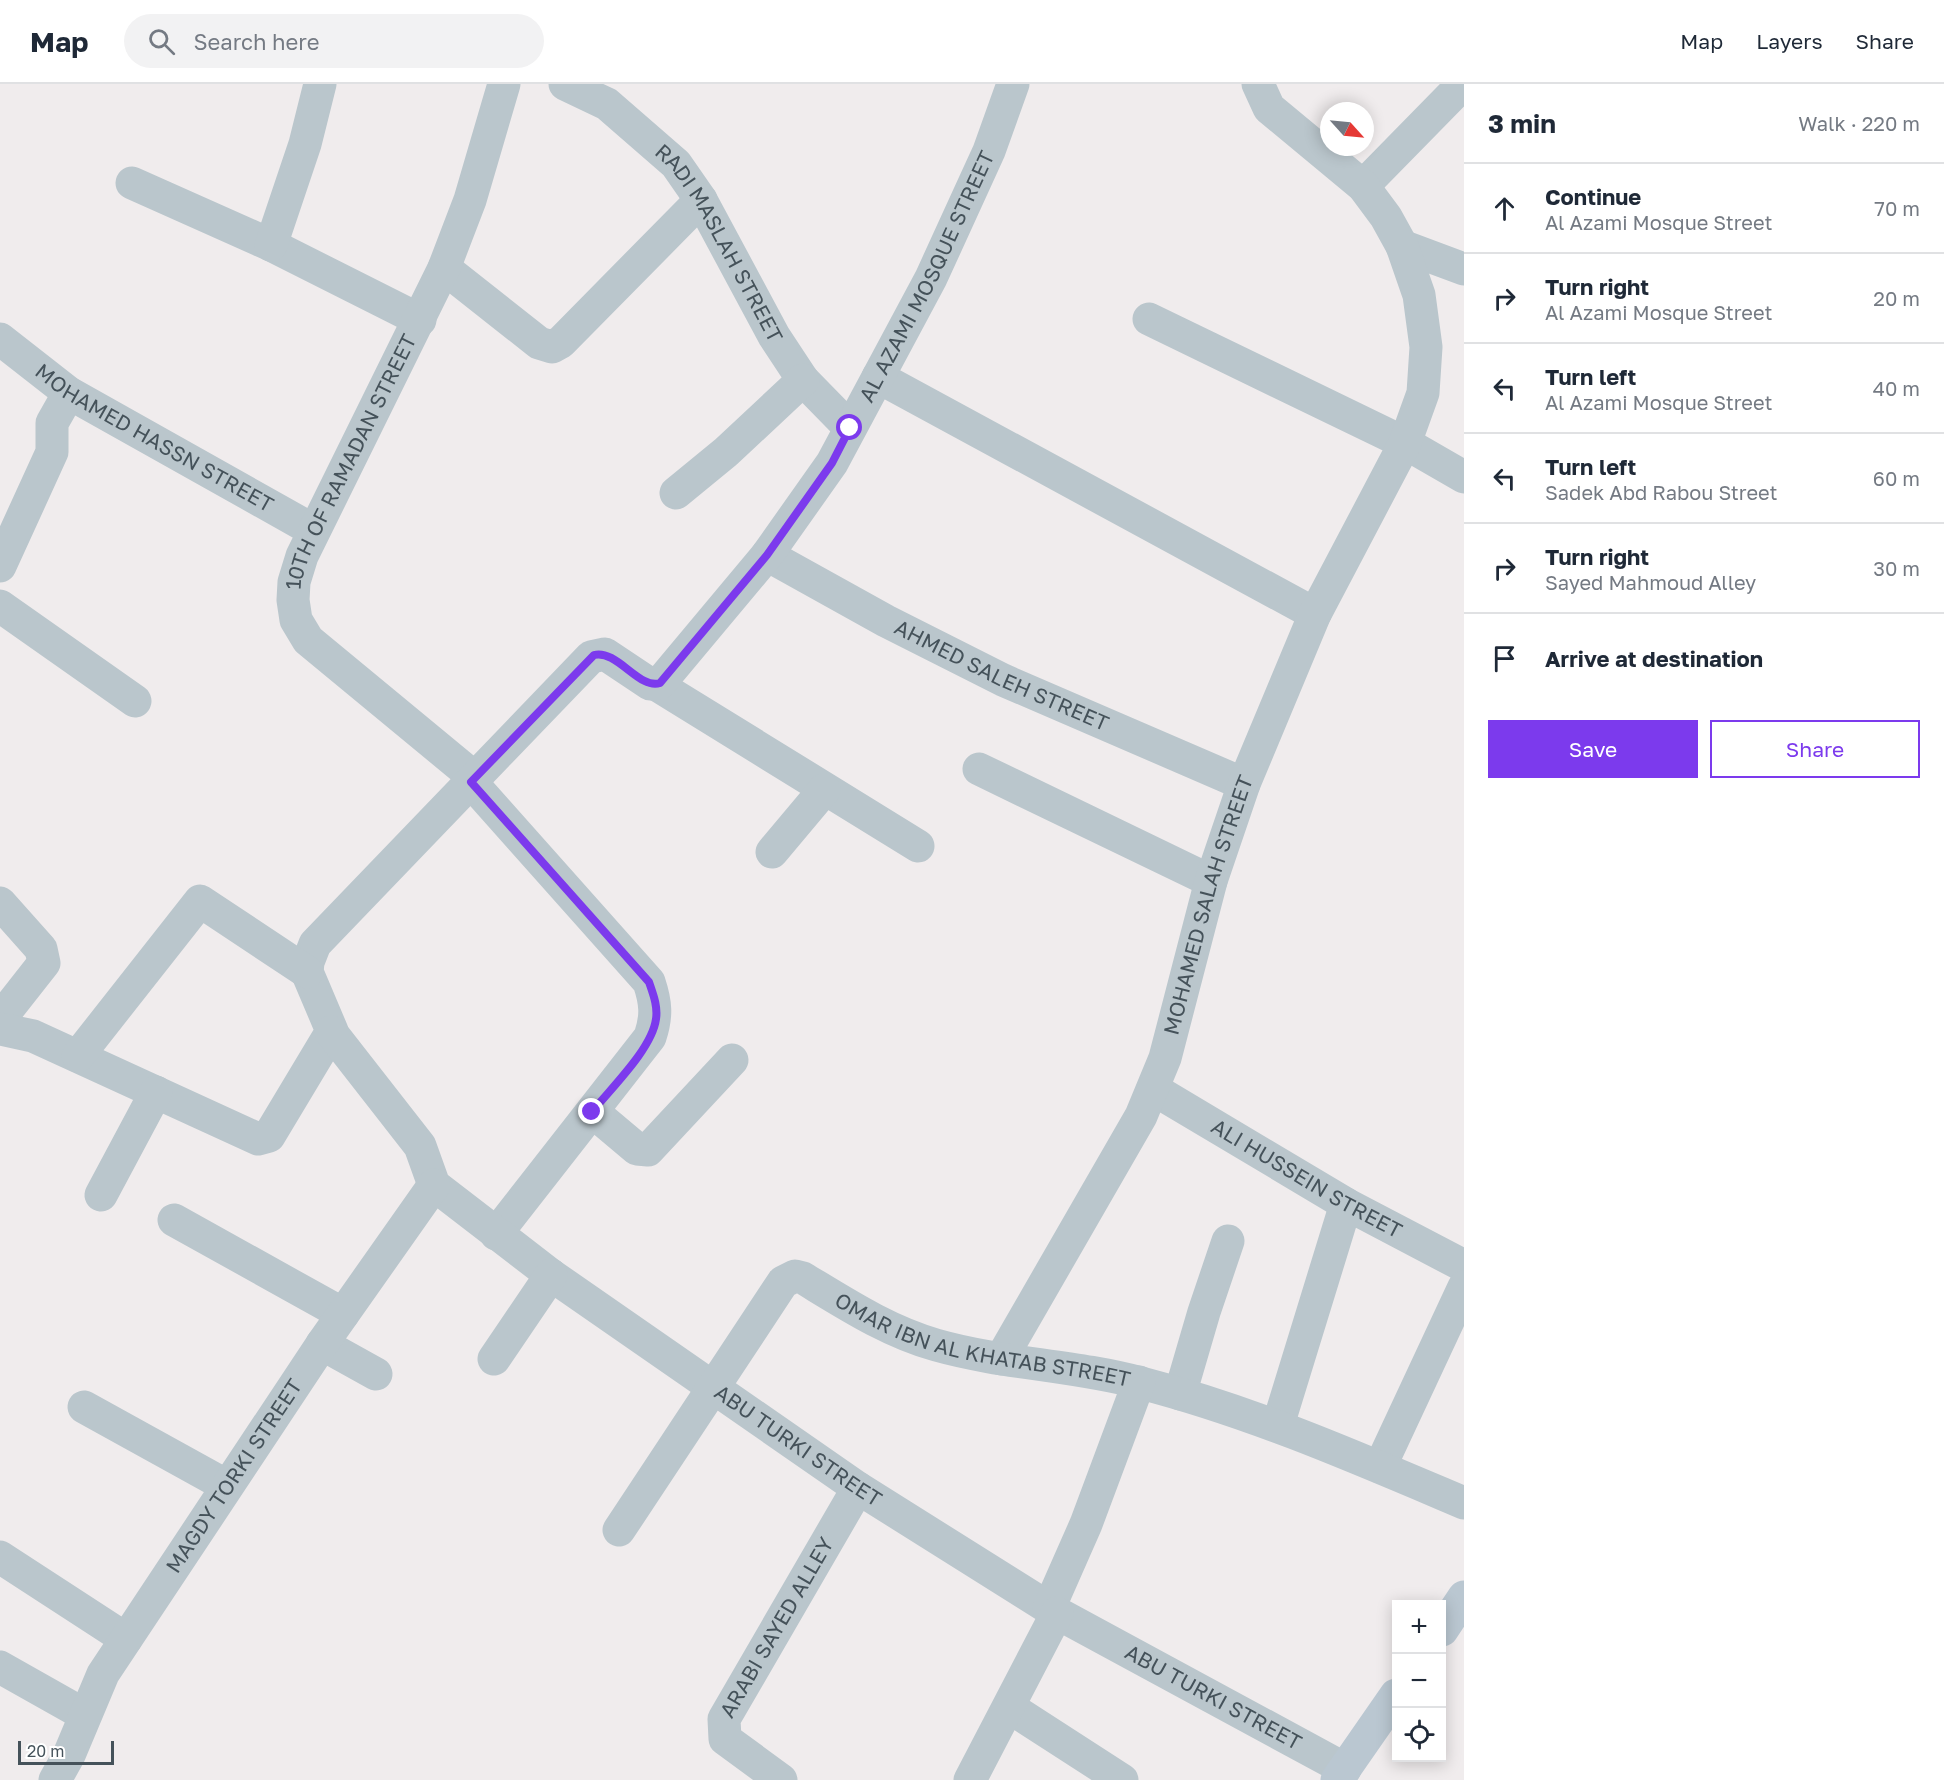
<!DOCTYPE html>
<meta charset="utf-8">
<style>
:root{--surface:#fff;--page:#f2f2f3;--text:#1f2937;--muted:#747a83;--line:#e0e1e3;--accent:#7c3aed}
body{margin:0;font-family:"Golos Text",sans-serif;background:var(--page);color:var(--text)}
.controls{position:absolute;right:18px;bottom:18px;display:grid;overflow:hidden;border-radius:0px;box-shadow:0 3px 15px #0003}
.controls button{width:54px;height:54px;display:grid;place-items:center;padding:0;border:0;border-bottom:2px solid var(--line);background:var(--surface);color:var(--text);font:30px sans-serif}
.compass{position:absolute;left:1320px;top:18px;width:54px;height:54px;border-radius:50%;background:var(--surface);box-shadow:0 3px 15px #0003;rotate:117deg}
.scale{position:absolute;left:18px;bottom:15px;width:96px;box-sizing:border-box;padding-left:6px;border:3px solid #45525a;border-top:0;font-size:16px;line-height:21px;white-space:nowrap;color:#45525a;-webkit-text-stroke:4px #fff;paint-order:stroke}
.stop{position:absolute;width:18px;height:18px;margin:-14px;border:4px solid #7c3aed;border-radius:50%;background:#fff}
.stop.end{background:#7c3aed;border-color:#fff;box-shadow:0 2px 6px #0008}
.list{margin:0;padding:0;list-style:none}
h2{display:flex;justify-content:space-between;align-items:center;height:78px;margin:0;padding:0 24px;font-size:26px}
h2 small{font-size:20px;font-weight:400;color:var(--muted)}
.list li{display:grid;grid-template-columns:39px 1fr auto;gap:18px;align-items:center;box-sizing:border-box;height:90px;padding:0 24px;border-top:2px solid var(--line)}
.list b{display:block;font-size:22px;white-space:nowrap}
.list p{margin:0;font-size:20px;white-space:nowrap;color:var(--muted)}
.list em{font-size:20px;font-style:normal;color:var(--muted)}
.actions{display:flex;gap:12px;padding:18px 24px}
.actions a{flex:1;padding:14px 0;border:2px solid var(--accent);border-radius:0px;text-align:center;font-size:21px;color:var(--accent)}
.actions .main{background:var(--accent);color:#fff}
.icon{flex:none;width:33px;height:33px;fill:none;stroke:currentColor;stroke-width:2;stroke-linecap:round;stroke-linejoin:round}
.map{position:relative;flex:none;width:1464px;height:1696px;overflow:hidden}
header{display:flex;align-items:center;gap:36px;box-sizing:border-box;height:84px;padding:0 30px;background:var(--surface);border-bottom:2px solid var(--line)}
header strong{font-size:28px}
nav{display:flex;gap:33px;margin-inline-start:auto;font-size:21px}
.search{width:420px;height:54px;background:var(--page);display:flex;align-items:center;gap:15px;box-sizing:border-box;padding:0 21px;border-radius:33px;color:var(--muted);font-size:22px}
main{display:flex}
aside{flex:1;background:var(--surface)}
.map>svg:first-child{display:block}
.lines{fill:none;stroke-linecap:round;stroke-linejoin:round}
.street{stroke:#bac6cc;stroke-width:33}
.secondary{stroke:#bac7d1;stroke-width:33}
.route{stroke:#7c3aed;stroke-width:8}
.labels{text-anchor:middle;stroke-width:5;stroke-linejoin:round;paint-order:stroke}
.street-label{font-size:21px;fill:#45525a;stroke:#fff}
</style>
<header>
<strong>Map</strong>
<div class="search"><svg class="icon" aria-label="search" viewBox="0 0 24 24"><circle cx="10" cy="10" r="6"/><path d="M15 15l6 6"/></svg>Search here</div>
<nav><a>Map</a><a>Layers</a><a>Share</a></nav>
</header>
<main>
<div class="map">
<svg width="1464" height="1696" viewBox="0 0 1464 1696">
<rect width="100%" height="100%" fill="#f0eced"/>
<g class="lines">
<g class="street">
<path id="s1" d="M 565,0 L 607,20 L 676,80 L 701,116 L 774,252 L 803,296 L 850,344"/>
<path d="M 132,99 L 271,161 L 420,236"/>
<path d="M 1363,102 L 1463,0"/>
<path d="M 271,161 L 305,60 L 320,0"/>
<path d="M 1402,162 L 1464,185"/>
<path d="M 444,184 L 539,259 L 552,263 L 561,258 L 701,116"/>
<path d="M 1149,235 L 1405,359 L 1464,393"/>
<path id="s2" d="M 0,255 L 69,309 L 313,446"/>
<path d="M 878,293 L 1315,530"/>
<path d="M 676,409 L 726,368 L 803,296"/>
<path id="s3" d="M 767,471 L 886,537 L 1003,596 L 1244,700"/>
<path d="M 0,482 L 52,368 L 52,339 L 69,309"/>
<path d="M 0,522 L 135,617"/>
<path d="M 657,601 L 918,762"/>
<path d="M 979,685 L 1211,797"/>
<path id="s4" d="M 475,694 L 308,556 L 296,536 L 293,516 L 294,498 L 302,472 L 444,184 L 470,116 L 504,0"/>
<path d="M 471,698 L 649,898 C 656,919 657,932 650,953 L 496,1150"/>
<path d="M 772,768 L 824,706"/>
<path d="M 0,819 L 41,865 L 44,879 L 0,935"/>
<path id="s5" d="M 0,945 L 33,952 L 258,1055 L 269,1052 L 332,947 L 307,888 L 308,878 L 315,860 L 591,573 L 605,570 L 650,600 L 660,599 L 767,471 L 832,379 L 931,194 L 989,67 L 1013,0"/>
<path id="s6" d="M 331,948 L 420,1062 L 434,1101 L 551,1191 L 858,1404 L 1057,1529 L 1345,1685"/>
<path d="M 78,972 L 200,817 L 307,888"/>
<path id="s7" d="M 1153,1005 L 1346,1120 L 1464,1182"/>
<path d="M 593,1028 L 637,1065 L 648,1066 L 732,976"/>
<path d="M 101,1111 L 156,1008"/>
<path d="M 174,1136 L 343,1230"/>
<path d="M 322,1260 L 376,1290"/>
<path d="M 494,1275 L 551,1191"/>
<path id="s8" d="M 1001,1275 L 1141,1032 L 1165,974 L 1211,797 L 1244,700 L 1315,530 L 1405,359 L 1423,309 L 1426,263 L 1419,211 L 1402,162 L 1386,133 L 1363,102 L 1269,24 L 1258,0"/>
<path d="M 1180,1310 L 1204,1228 L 1228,1157"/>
<path d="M 84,1323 L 227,1402"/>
<path d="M 1278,1341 L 1346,1120"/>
<path d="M 1380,1383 L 1464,1203"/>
<path id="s9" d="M 619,1446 L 783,1198 L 795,1192 L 803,1194 C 846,1220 887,1247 936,1261 C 1003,1280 1074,1281 1141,1299 C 1253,1328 1358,1374 1464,1419"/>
<path d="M 0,1473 L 126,1555"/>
<path d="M 1049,1524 L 1086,1440 L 1139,1298"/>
<path d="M 0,1583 L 85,1631"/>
<path d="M 1009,1623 L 1122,1696"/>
<path id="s10" d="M 55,1696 L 69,1671 L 103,1590 L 322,1260 L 434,1101"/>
<path id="s11" d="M 781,1696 L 725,1655 L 724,1635 L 858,1404"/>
<path d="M 970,1696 L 1057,1529"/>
</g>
<path class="secondary" d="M 1442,1546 L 1464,1513
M 1337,1696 L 1396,1611"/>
</g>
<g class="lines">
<path class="route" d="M 592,1028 C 611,1004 652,965 656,935 C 658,922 653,910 649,898 L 471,698 L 594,571 C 617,565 639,606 660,599 L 767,471 L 832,379 L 850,344"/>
</g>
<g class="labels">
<g class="street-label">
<text dy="7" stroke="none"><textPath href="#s1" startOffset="228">RADI MASLAH STREET</textPath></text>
<text dy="7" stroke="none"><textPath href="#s5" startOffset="1474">AL AZAMI MOSQUE STREET</textPath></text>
<text dy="7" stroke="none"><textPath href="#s2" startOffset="184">MOHAMED HASSN STREET</textPath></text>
<text dy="7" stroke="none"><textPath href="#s4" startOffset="411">10TH OF RAMADAN STREET</textPath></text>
<text dy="7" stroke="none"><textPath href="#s3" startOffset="264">AHMED SALEH STREET</textPath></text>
<text dy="7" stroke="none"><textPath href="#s8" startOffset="502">MOHAMED SALAH STREET</textPath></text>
<text dy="7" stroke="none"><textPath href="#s7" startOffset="178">ALI HUSSEIN STREET</textPath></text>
<text dy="7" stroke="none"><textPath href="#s9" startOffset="512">OMAR IBN AL KHATAB STREET</textPath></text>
<text dy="7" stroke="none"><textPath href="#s6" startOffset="634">ABU TURKI STREET</textPath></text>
<text dy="7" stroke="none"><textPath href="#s10" startOffset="354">MAGDY TORKI STREET</textPath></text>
<text dy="7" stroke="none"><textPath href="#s11" startOffset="195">ARABI SAYED ALLEY</textPath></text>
<text dy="7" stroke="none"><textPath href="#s6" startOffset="1120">ABU TURKI STREET</textPath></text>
</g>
</g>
</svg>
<div class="controls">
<button>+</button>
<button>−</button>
<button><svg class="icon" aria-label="locate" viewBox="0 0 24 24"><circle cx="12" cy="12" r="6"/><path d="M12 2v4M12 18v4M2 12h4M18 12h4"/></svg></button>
</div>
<svg class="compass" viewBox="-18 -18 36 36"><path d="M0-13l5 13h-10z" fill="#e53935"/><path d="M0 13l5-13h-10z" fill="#747a83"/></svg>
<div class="scale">20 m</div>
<div class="stop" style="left:850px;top:344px"></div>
<div class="stop end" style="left:592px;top:1028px"></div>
</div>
<aside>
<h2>3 min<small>Walk · 220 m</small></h2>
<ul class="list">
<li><svg class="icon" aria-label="ahead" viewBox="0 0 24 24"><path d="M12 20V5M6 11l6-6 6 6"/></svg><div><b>Continue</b><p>Al Azami Mosque Street</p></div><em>70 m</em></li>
<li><svg class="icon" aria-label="right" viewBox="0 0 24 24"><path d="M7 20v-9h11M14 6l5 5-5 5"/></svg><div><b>Turn right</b><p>Al Azami Mosque Street</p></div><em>20 m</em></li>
<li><svg class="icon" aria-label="left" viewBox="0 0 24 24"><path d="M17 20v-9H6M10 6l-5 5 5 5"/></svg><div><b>Turn left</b><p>Al Azami Mosque Street</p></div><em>40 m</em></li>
<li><svg class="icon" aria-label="left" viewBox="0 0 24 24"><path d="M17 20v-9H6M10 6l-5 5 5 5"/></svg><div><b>Turn left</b><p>Sadek Abd Rabou Street</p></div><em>60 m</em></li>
<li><svg class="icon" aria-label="right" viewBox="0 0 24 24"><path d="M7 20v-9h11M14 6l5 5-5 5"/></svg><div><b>Turn right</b><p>Sayed Mahmoud Alley</p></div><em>30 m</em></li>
<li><svg class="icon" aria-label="arrive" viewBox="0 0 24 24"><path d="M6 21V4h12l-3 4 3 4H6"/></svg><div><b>Arrive at destination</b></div></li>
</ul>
<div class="actions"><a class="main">Save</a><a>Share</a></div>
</aside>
</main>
